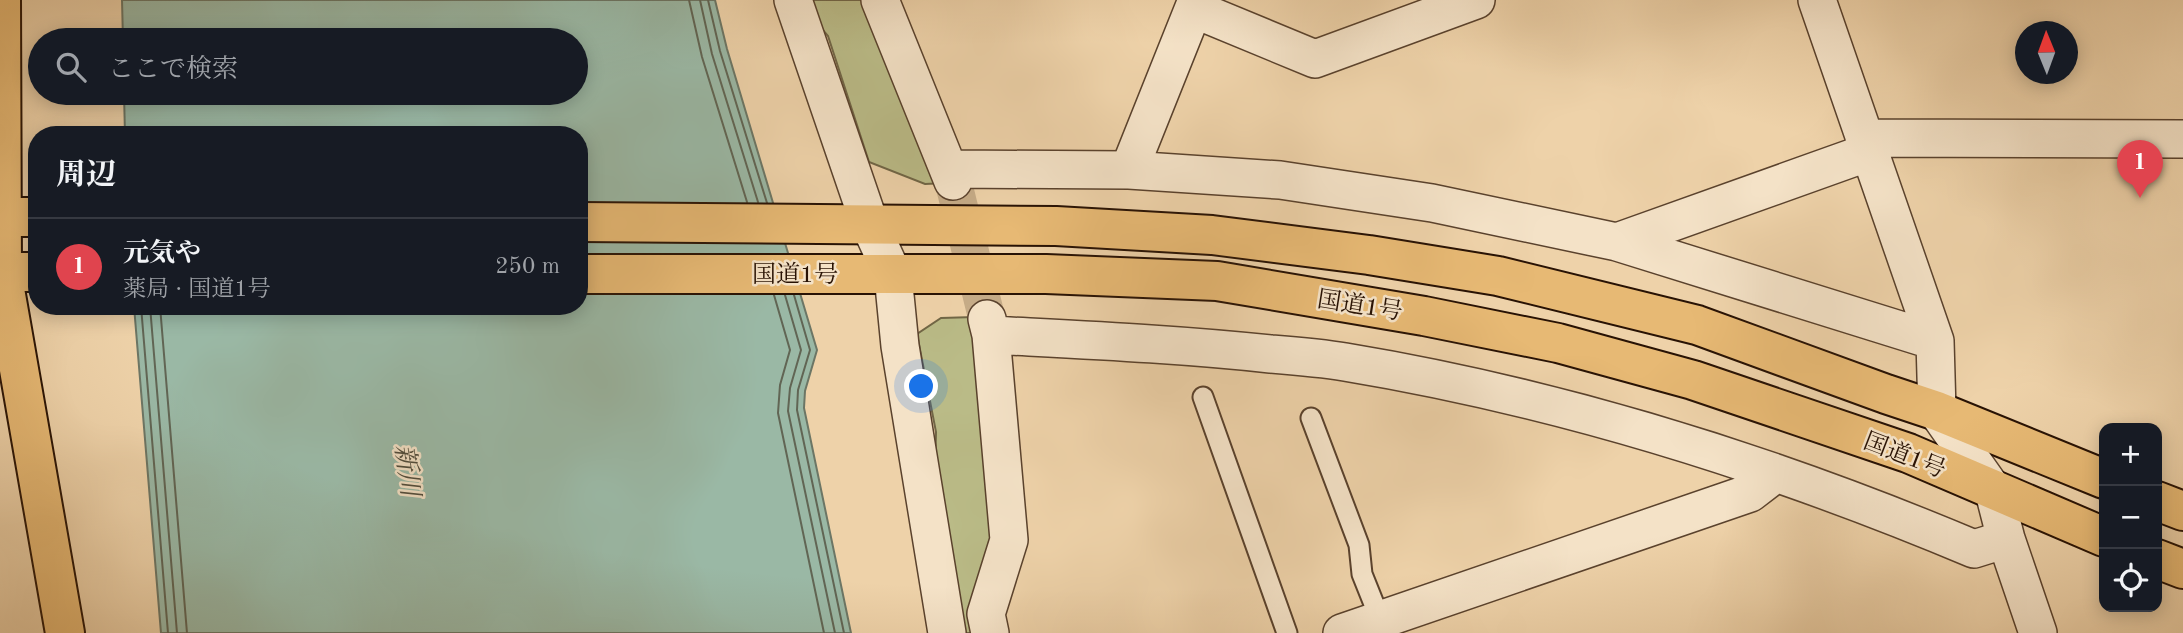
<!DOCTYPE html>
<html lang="ja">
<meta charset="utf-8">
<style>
:root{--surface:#171b24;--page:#242831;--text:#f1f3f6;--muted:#9ea1a6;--line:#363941;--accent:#c59692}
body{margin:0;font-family:"Old Standard TT","Noto Serif JP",serif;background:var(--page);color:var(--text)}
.controls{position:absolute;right:21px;bottom:21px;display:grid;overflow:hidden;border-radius:14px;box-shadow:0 4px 18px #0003}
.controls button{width:63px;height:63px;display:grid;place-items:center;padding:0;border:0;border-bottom:2px solid var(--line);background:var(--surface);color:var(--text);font:35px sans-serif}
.compass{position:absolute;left:2015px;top:21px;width:63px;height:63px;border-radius:50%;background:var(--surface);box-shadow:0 4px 18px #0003;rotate:359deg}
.you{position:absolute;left:922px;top:387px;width:24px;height:24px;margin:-18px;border:5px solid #fff;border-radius:50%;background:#1a73e8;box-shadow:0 0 0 10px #1a73e833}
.badge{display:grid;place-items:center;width:46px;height:46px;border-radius:50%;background:var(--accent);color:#fff;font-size:23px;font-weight:700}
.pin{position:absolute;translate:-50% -58px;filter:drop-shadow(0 2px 4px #0008)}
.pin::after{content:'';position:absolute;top:37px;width:24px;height:21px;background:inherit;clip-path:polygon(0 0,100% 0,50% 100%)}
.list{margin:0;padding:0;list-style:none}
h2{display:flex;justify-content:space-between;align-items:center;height:91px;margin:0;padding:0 28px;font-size:30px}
h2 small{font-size:23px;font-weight:400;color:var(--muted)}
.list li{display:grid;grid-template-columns:46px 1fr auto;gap:21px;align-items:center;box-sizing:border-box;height:98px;padding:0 28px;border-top:2px solid var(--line)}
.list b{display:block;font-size:26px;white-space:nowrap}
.list p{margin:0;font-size:23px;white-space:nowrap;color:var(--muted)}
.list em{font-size:23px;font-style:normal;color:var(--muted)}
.icon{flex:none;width:38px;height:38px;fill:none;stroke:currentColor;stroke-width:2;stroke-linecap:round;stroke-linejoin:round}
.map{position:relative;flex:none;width:2183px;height:633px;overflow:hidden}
.search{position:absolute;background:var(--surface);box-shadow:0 4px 18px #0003;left:28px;top:28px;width:560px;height:77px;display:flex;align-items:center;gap:18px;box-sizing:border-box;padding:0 24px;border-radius:38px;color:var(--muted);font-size:26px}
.panel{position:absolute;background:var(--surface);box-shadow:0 4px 18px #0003;left:28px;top:126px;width:560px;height:189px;border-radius:28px}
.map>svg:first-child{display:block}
.green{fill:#babb87;stroke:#716646;stroke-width:2}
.water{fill:#9ab8a5;stroke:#6c7665;stroke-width:2}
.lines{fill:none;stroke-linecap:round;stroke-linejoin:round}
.shore{stroke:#616554;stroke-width:2}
.minor-tunnel{stroke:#c6ac88;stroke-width:37;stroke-dasharray:37 18;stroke-linecap:butt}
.service-casing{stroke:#5a422d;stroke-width:23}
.minor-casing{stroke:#5a422d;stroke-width:40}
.primary-casing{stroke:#281204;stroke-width:42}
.trunk-casing{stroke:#281204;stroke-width:42}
.service{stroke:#f4e2c7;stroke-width:19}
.minor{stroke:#f4e2c7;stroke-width:37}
.primary{stroke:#e7b974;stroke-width:38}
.trunk{stroke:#e7b974;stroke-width:38}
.labels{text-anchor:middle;stroke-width:5;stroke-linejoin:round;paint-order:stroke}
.street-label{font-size:24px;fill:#281204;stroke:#f4e2c7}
.water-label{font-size:26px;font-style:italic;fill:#504c3c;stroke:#f4e2c7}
</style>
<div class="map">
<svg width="2183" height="633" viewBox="0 0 2183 633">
<rect width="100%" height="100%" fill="#eed2a9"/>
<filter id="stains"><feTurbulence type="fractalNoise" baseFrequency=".00286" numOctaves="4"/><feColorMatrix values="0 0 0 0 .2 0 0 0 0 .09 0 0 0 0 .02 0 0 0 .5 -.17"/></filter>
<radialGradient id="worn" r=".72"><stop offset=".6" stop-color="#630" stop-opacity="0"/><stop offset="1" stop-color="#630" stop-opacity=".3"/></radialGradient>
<path class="green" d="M 809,0 L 869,0 L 946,183 L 925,184 L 869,162 L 828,36 L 816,22 Z
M 974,317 L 998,543 L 978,633 L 964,633 L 935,473 L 936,432 L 917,334 L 941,318 Z"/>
<path class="water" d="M 122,0 L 715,0 L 727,49 L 817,350 L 805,391 L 804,408 L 851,633 L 161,633 L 134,306 L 579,306 L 579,135 L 125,135 L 124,93 L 576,93 L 576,40 L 123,40 Z"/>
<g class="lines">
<path class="shore" d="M 689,0 L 702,57 L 747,202
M 700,0 L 712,54 L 758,202
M 708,0 L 720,51 L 767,203
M 774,295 L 790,350 L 780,385 L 778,413 L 824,633
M 785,295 L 801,350 L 790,388 L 788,411 L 835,633
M 794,295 L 810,350 L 798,390 L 797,410 L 844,633
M 141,306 L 168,633
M 150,306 L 177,633
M 160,306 L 187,633"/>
<path class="minor-tunnel" d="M 953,181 L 987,319"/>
<g class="service-casing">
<path id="service" d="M 1203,397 L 1287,633
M 1311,418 L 1359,545 L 1362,574 L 1380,619"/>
</g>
<g class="minor-casing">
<path id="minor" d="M 793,0 L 870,225 L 893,275 L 900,346 L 947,633
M 880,0 L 953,181
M 1817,0 L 1935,341 L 1937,411 L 1994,492 L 2006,539 L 2038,633
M 1194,9 L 1315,59 L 1476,0
M 1864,138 L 2183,139
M 950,169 L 1129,170 L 1280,180 L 1432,203 L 1617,242 L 1935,341
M 1129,170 L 1197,0
M 1617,242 L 1869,152
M 987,319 L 991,335 L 1009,540 L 986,614 L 990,633
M 991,335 C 1085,340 1178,344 1271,354 C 1296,356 1321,358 1345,362 C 1562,398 1772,464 1974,549 L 2006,539
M 1342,633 L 1750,493 L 1776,473"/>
</g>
<g class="primary-casing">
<path id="primary" d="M 1,0 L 2,272 L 65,633"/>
</g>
<g class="trunk-casing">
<path id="trunk" d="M 0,217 L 37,217
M 579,222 L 1056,226 L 1212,235 L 1369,255 L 1498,276 L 1697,325 L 1886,394 L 1937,411 L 2104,479
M 0,272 L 37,272
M 579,274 L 1046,274 L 1217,281 L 1424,316 L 1558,343 L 1693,380 L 1908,453 L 2104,537
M 2157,501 L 2183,511
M 2157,559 L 2183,569"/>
</g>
<use href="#service" class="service"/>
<use href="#minor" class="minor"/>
<use href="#primary" class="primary"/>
<use href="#trunk" class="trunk"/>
</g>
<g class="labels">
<g class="street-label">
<text x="795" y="282">国道1号</text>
<text transform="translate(1360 305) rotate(9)" y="8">国道1号</text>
<text transform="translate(1905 455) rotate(21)" y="8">国道1号</text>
</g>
<g class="water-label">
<text transform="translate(408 470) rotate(82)" y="9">新川</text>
</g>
</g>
<rect width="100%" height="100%" filter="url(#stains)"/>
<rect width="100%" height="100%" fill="url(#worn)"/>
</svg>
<div class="controls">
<button>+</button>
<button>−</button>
<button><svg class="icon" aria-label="locate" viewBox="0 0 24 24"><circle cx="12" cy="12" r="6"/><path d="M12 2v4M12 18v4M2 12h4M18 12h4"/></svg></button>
</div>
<svg class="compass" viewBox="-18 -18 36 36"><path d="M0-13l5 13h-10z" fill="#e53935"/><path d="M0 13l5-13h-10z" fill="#9ea1a6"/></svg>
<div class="you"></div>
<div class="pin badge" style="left:2140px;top:198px;background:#e0444e">1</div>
<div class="search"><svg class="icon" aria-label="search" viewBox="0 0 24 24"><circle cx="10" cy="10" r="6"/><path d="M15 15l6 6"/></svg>ここで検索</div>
<section class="panel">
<h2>周辺<small></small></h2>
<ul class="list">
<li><span class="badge" style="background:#e0444e">1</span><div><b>元気や</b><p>薬局 · 国道1号</p></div><em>250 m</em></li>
</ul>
</section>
</div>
